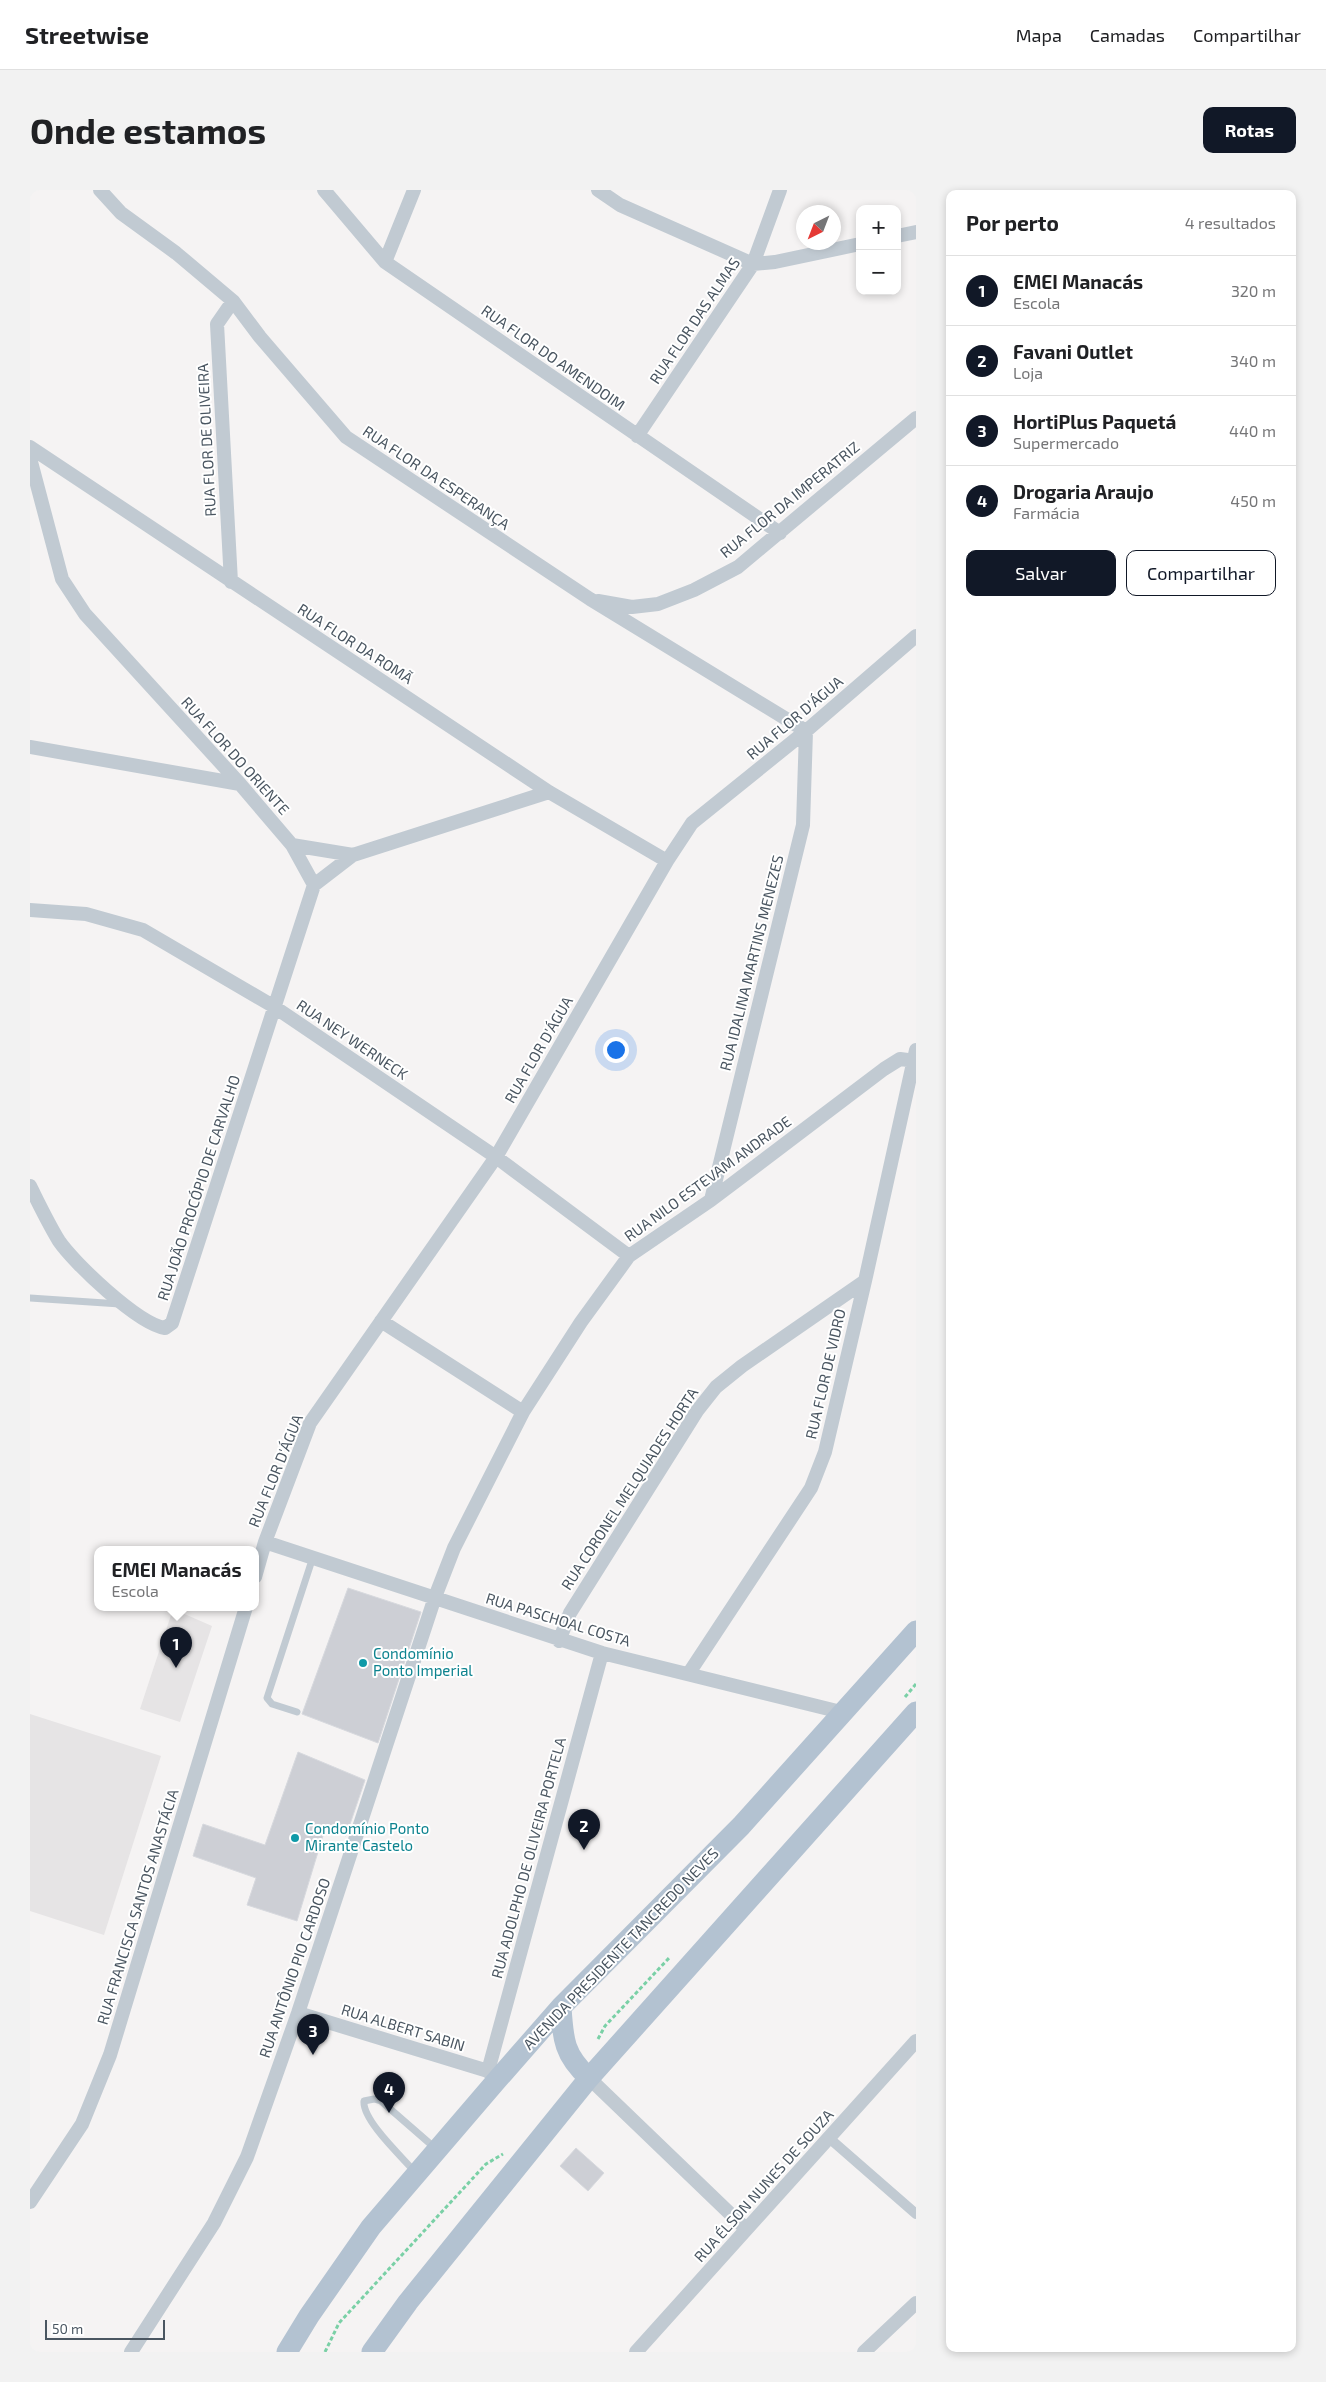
<!DOCTYPE html>
<html lang="pt">
<meta charset="utf-8">
<style>
:root{--surface:#fff;--page:#f2f2f2;--text:#202124;--muted:#757577;--line:#e0e0e0;--accent:#111827}
body{margin:0;font-family:"Exo 2",sans-serif;background:var(--page);color:var(--text)}
.controls{position:absolute;right:15px;top:15px;display:grid;overflow:hidden;border-radius:10px;box-shadow:0 2px 8px #0003}
.controls button{width:45px;height:45px;display:grid;place-items:center;padding:0;border:0;border-bottom:1px solid var(--line);background:var(--surface);color:var(--text);font:25px sans-serif}
.compass{position:absolute;left:766px;top:15px;width:45px;height:45px;border-radius:50%;background:var(--surface);box-shadow:0 2px 8px #0003;rotate:222deg}
.scale{position:absolute;left:15px;bottom:12px;width:120px;box-sizing:border-box;padding-left:5px;border:2px solid #4a5661;border-top:0;font-size:14px;line-height:18px;white-space:nowrap;color:#4a5661;-webkit-text-stroke:4px #fff;paint-order:stroke}
.you{position:absolute;left:585px;top:859px;width:18px;height:18px;margin:-12px;border:4px solid #fff;border-radius:50%;background:#1a73e8;box-shadow:0 0 0 8px #1a73e833}
.badge{display:grid;place-items:center;width:32px;height:32px;border-radius:50%;background:var(--accent);color:#fff;font-size:16px;font-weight:700}
.pin{position:absolute;translate:-50% -41px;filter:drop-shadow(0 1px 2px #0008)}
.pin::after{content:'';position:absolute;top:26px;width:18px;height:15px;background:inherit;clip-path:polygon(0 0,100% 0,50% 100%)}
.popup{position:absolute;left:64px;top:1356px;width:165px;height:65px;box-sizing:border-box;display:grid;place-content:center;border-radius:10px;background:var(--surface);filter:drop-shadow(0 1px 4px #0005);font-size:16px;white-space:nowrap;color:var(--muted)}
.popup b{font-size:19px;color:var(--text)}
.popup::after{content:'';position:absolute;left:50%;top:100%;margin-left:-10px;border:10px solid transparent;border-top-color:var(--surface)}
.list{margin:0;padding:0;list-style:none}
h2{display:flex;justify-content:space-between;align-items:center;height:65px;margin:0;padding:0 20px;font-size:21px}
h2 small{font-size:16px;font-weight:400;color:var(--muted)}
.list li{display:grid;grid-template-columns:32px 1fr auto;gap:15px;align-items:center;box-sizing:border-box;height:70px;padding:0 20px;border-top:1px solid var(--line)}
.list b{display:block;font-size:19px;white-space:nowrap}
.list p{margin:0;font-size:16px;white-space:nowrap;color:var(--muted)}
.list em{font-size:16px;font-style:normal;color:var(--muted)}
.actions{display:flex;gap:10px;padding:15px 20px}
.actions a{flex:1;padding:11px 0;border:1px solid var(--accent);border-radius:10px;text-align:center;font-size:18px;color:var(--accent)}
.actions .main{background:var(--accent);color:#fff}
.map{position:relative;flex:none;width:886px;height:2162px;overflow:hidden;border-radius:10px}
header{display:flex;align-items:center;gap:30px;box-sizing:border-box;height:70px;padding:0 25px;background:var(--surface);border-bottom:1px solid var(--line)}
header strong{font-size:24px}
nav{display:flex;gap:28px;margin-inline-start:auto;font-size:18px}
.intro{display:flex;align-items:center;justify-content:space-between;box-sizing:border-box;height:120px;padding:0 30px}
h1{margin:0;font-size:35px}
.button{padding:12px 22px;border-radius:10px;background:var(--accent);color:#fff;font-size:18px;font-weight:700}
main{display:flex;gap:30px;padding:0 30px}
aside{flex:1;background:var(--surface);border-radius:10px;box-shadow:0 2px 8px #0003}
.map>svg:first-child{display:block}
.education{fill:#e6e4e5}
.building{fill:#cdcfd5;stroke:#d7d9de}
.lines{fill:none;stroke-linecap:round;stroke-linejoin:round}
.path{stroke:#7ad0a6;stroke-width:3;stroke-dasharray:4 2.5;stroke-linecap:butt}
.service{stroke:#c1cad2;stroke-width:7}
.pedestrian{stroke:#c1cad2;stroke-width:10}
.minor{stroke:#c1cad2;stroke-width:14}
.primary{stroke:#b3c2d1;stroke-width:21}
.culture-dot{fill:#0f9aa8;stroke:#fff;stroke-width:2}
.labels{text-anchor:middle;stroke-width:4;stroke-linejoin:round;paint-order:stroke}
.street-label{font-size:15px;fill:#4a5661;stroke:#fff}
.culture-label{font-size:15px;fill:#0d838f;stroke:#fff;text-anchor:start}
</style>
<header>
<strong>Streetwise</strong>
<nav><a>Mapa</a><a>Camadas</a><a>Compartilhar</a></nav>
</header>
<div class="intro"><h1>Onde estamos</h1><a class="button">Rotas</a></div>
<main>
<div class="map">
<svg width="886" height="2162" viewBox="0 0 886 2162">
<rect width="100%" height="100%" fill="#f5f3f3"/>
<path class="education" d="M 143,1419 L 182,1436 L 150,1532 L 110,1519 Z
M 0,1524 L 131,1566 L 74,1745 L 0,1721 Z"/>
<path class="building" d="M 318,1398 L 391,1422 L 348,1553 L 272,1524 Z
M 268,1562 L 335,1590 L 316,1646 L 295,1639 L 267,1731 L 217,1715 L 226,1688 L 163,1666 L 173,1634 L 235,1655 Z
M 546,1958 L 574,1983 L 558,2001 L 530,1976 Z"/>
<g class="lines">
<path class="path" d="M 875,1507 L 886,1494
M 568,1849 L 575,1836 L 640,1767
M 295,2162 L 309,2133 L 456,1974 L 473,1964"/>
<path class="service" d="M 0,1108 L 90,1114
M 267,1522 L 242,1514 L 237,1508 L 283,1367
M 385,1982 C 372,1967 332,1930 334,1911 L 344,1909 L 351,1911 L 405,1958"/>
<path class="pedestrian" d="M 799,1948 L 886,2024"/>
<path class="minor" d="M 70,0 L 91,23 L 146,63 L 203,111 L 230,147 L 316,247 L 560,409 L 776,541 L 773,635 L 681,1010
M 294,0 L 355,72 L 750,343
M 568,0 L 590,15 L 723,74 L 745,72 L 830,54
M 867,46 L 886,42
M 355,72 L 384,0
M 607,246 L 723,74 L 750,0
M 0,257 L 519,602 L 637,671
M 0,268 L 32,389 L 55,424 L 210,594 L 262,655 L 284,695
M 201,392 L 187,134 L 203,111
M 568,411 L 602,417 L 628,414 L 664,400 L 708,377 L 886,228
M 0,557 L 210,594
M 262,655 L 323,665 L 519,602
M 0,720 L 56,724 L 113,740 L 243,816 L 466,967 L 599,1066
M 0,996 C 9,1014 18,1033 29,1051 C 44,1073 108,1134 135,1138 L 142,1133 L 284,695 L 323,665
M 351,1131 L 493,1222
M 235,1352 L 572,1463 L 815,1523
M 225,1387 L 235,1352 L 280,1233 L 466,967 L 637,671 L 662,633 L 776,541 L 886,446
M 529,1451 L 540,1423 L 667,1221 L 686,1197 L 712,1176 L 835,1091
M 659,1483 L 781,1298 L 795,1262 L 835,1091 L 886,860
M 268,1823 L 458,1881 L 464,1888
M 458,1881 L 572,1463
M 559,1888 L 716,2039
M 0,2012 L 52,1934 L 80,1865 L 216,1417
M 101,2162 L 184,2033 L 217,1967 L 268,1823 L 405,1407 L 424,1358 L 493,1222 L 551,1132 L 599,1066 L 681,1010 L 854,879 L 870,869 L 886,871
M 606,2162 L 886,1851
M 834,2162 L 886,2113"/>
<path class="primary" d="M 531,1817 C 533,1850 534,1865 559,1888
M 257,2162 L 279,2126 L 341,2037 L 467,1890 L 531,1817 L 711,1636 L 886,1441
M 342,2162 L 378,2112 L 559,1888 L 886,1522"/>
</g>
<g class="culture-dot">
<circle cx="333" cy="1473" r="5"/>
<circle cx="265" cy="1648" r="5"/>
</g>
<g class="labels">
<g class="street-label">
<text transform="translate(665 131) rotate(-56)" y="5">RUA FLOR DAS ALMAS</text>
<text transform="translate(523 168) rotate(35)" y="5">RUA FLOR DO AMENDOIM</text>
<text transform="translate(177 250) rotate(-93)" y="5">RUA FLOR DE OLIVEIRA</text>
<text transform="translate(406 288) rotate(34)" y="5">RUA FLOR DA ESPERANÇA</text>
<text transform="translate(760 310) rotate(-39)" y="5">RUA FLOR DA IMPERATRIZ</text>
<text transform="translate(325 454) rotate(33)" y="5">RUA FLOR DA ROMÃ</text>
<text transform="translate(765 528) rotate(-40)" y="5">RUA FLOR D'ÁGUA</text>
<text transform="translate(205 566) rotate(48)" y="5">RUA FLOR DO ORIENTE</text>
<text transform="translate(722 773) rotate(-76)" y="5">RUA IDALINA MARTINS MENEZES</text>
<text transform="translate(322 850) rotate(34)" y="5">RUA NEY WERNECK</text>
<text transform="translate(509 860) rotate(-60)" y="5">RUA FLOR D'ÁGUA</text>
<text transform="translate(678 989) rotate(-36)" y="5">RUA NILO ESTEVAM ANDRADE</text>
<text transform="translate(169 998) rotate(-72)" y="5">RUA JOÃO PROCÓPIO DE CARVALHO</text>
<text transform="translate(796 1184) rotate(-77)" y="5">RUA FLOR DE VIDRO</text>
<text transform="translate(246 1281) rotate(-68)" y="5">RUA FLOR D'ÁGUA</text>
<text transform="translate(600 1299) rotate(-57)" y="5">RUA CORONEL MELQUIADES HORTA</text>
<text transform="translate(528 1430) rotate(17)" y="5">RUA PASCHOAL COSTA</text>
<text transform="translate(499 1668) rotate(-75)" y="5">RUA ADOLPHO DE OLIVEIRA PORTELA</text>
<text transform="translate(108 1717) rotate(-73)" y="5">RUA FRANCISCA SANTOS ANASTÁCIA</text>
<text transform="translate(591 1759) rotate(-46)" y="5">AVENIDA PRESIDENTE TANCREDO NEVES</text>
<text transform="translate(265 1778) rotate(-71)" y="5">RUA ANTÔNIO PIO CARDOSO</text>
<text transform="translate(373 1838) rotate(17)" y="5">RUA ALBERT SABIN</text>
<text transform="translate(734 1996) rotate(-48)" y="5">RUA ÉLSON NUNES DE SOUZA</text>
</g>
<g class="culture-label">
<text x="343" y="1469">Condomínio<tspan x="343" dy="17">Ponto Imperial</tspan></text>
<text x="275" y="1644">Condomínio Ponto<tspan x="275" dy="17">Mirante Castelo</tspan></text>
</g>
</g>
</svg>
<div class="controls">
<button>+</button>
<button>−</button>
</div>
<svg class="compass" viewBox="-18 -18 36 36"><path d="M0-13l5 13h-10z" fill="#e53935"/><path d="M0 13l5-13h-10z" fill="#757577"/></svg>
<div class="scale">50 m</div>
<div class="you"></div>
<div class="pin badge" style="left:146px;top:1478px">1</div>
<div class="popup"><b>EMEI Manacás</b>Escola</div>
<div class="pin badge" style="left:554px;top:1660px">2</div>
<div class="pin badge" style="left:283px;top:1865px">3</div>
<div class="pin badge" style="left:359px;top:1923px">4</div>
</div>
<aside>
<h2>Por perto<small>4 resultados</small></h2>
<ul class="list">
<li><span class="badge">1</span><div><b>EMEI Manacás</b><p>Escola</p></div><em>320 m</em></li>
<li><span class="badge">2</span><div><b>Favani Outlet</b><p>Loja</p></div><em>340 m</em></li>
<li><span class="badge">3</span><div><b>HortiPlus Paquetá</b><p>Supermercado</p></div><em>440 m</em></li>
<li><span class="badge">4</span><div><b>Drogaria Araujo</b><p>Farmácia</p></div><em>450 m</em></li>
</ul>
<div class="actions"><a class="main">Salvar</a><a>Compartilhar</a></div>
</aside>
</main>
